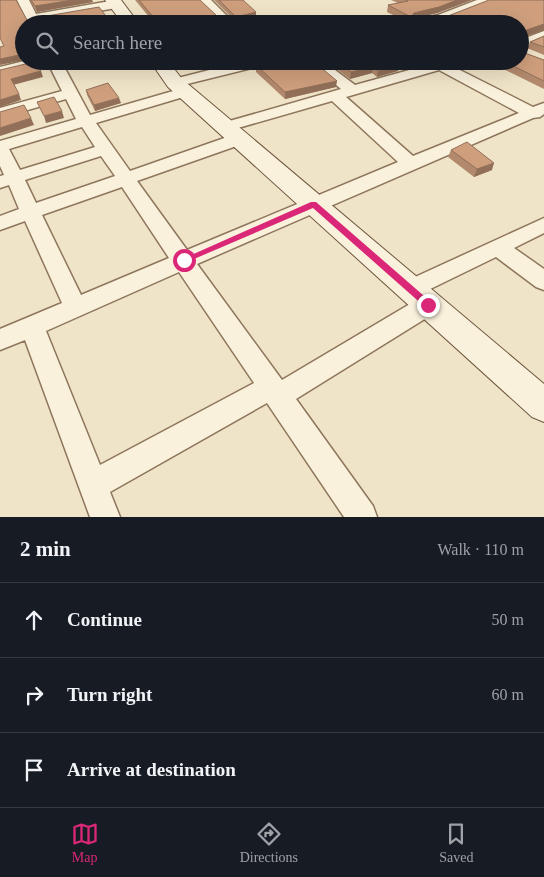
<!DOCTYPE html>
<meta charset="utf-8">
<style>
:root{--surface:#171b24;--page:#242831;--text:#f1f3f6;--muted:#9ea1a6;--line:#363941;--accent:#db2777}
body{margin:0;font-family:Georgia,serif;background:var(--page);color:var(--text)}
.stop{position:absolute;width:15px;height:15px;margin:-11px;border:4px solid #db2777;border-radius:50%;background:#fff}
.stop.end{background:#db2777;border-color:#fff;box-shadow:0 1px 5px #0008}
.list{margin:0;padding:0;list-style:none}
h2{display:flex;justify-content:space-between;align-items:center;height:65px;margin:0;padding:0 20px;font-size:21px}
h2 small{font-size:16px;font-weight:400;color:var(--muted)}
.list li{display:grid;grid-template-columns:32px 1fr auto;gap:15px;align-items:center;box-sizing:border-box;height:75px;padding:0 20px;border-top:1px solid var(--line)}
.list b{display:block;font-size:19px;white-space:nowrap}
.list em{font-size:16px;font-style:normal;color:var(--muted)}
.icon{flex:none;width:28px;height:28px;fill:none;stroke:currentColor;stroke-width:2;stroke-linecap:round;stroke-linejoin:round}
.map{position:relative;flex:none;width:544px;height:517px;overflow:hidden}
.search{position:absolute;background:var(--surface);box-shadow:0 5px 20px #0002;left:15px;right:15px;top:15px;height:55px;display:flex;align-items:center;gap:12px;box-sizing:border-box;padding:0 18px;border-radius:28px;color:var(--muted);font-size:19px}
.sheet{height:290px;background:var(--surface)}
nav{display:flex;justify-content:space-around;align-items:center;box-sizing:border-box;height:70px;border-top:1px solid var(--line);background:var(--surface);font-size:14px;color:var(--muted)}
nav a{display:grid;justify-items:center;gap:2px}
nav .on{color:var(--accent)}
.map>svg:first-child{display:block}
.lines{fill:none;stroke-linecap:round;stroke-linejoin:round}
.street-casing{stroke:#8d765c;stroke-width:3}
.secondary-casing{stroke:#6f573f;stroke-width:2}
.street{fill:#faf1dc;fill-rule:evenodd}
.secondary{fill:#faf1dc;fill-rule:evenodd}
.wall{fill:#b2896c}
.shaded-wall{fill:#916f58}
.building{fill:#cf9f7d;stroke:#916f58}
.route{fill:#db2777}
</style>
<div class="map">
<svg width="544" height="517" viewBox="0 0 544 517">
<rect width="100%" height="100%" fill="#f0e4c8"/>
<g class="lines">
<g class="street-casing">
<path id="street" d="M 17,0 L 29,0 L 36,14 L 116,0 L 122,4 L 116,8 L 40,21 L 41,24 L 29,24 Z
M 198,0 L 211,0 L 235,24 L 222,24 Z
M 477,0 L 494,0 L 492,2 L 446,21 L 434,24 L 411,24 L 413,21 L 438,15 Z
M 544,31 L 544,40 L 520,49 L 520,40 Z
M 24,61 L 61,61 L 90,115 L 180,89 L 190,89 L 193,92 L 190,95 L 96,123 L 130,171 L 233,135 L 245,135 L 247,139 L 245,143 L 137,181 L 187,250 L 398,162 L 332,101 L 231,130 L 219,130 L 217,127 L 219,124 L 341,89 L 307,61 L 323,61 L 355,85 L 442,61 L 533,107 L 544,103 L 544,114 L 540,117 L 533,118 L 197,264 L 282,380 L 420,298 L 428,296 L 436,298 L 439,305 L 436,312 L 296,399 L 373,506 L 377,517 L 344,517 L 267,403 L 110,492 L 120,517 L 90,517 L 25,340 L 0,350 L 0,329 L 62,303 L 25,221 L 0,230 L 0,216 L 19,209 L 9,185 L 0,188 L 0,176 L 4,175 L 0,166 L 0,141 L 76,119 L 66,99 L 0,118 L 0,108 L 62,91 L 48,63 L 0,75 L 0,67 ZM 439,70 L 519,113 L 413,156 L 346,97 ZM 82,127 L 95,147 L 20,170 L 9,149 ZM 101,156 L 115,176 L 36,203 L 25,180 ZM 122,187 L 169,258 L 81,295 L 42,215 ZM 179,272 L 254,383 L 100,465 L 46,331 Z
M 245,61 L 270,61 L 268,64 L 175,87 L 170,86 L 168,83 L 170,80 Z
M 544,218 L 544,233 L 514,248 L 544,269 L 544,290 L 536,287 L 496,257 L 418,295 L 410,298 L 402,295 L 399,289 L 402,283 Z"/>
</g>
<g class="secondary-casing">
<path id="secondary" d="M 105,0 L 121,0 L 139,24 L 123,24 Z
M 150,61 L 168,61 L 182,79 L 544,384 L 544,422 L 532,417 L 168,87 Z"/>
</g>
<use href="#street" class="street"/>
<use href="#secondary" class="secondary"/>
</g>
<path class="wall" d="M 30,0 L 92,0 L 93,2 L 37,12 Z
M 135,0 L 200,0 L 217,22 L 209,24 L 155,24 Z
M 214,0 L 243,0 L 256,18 L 236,22 Z
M 391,0 L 472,0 L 437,13 L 413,19 L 409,23 L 387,12 L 388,5 L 398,3 Z
M 489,0 L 544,0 L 544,30 L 521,38 L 522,52 L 544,60 L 544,89 L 487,61 L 520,61 L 520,24 L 415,24 L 416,20 L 435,20 L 448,16 Z
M 544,36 L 544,55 L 527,48 L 530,42 Z
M 326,61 L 394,61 L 399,65 L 398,71 L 377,77 L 372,73 L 350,79 Z
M 256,65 L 336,87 L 285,99 L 256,72 Z
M 86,90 L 121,103 L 95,111 L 87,95 Z
M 451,150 L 492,170 L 474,177 L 448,157 Z"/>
<path class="shaded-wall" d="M 73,0 L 92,0 L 93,2 L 37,12 L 35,6 Z
M 457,0 L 472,0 L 437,13 L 413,19 L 409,23 L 411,17 L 414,13 Z
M 256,12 L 256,18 L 236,22 L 236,17 Z
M 217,16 L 217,22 L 209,24 L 184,24 Z
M 544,24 L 544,30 L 520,38 L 521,32 Z
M 24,54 L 24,60 L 0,65 L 0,59 Z
M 81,61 L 105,61 L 74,69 L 72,63 Z
M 399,65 L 398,71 L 377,77 L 378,71 Z
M 373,67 L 372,73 L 350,79 L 351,72 Z
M 41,71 L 43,77 L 13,85 L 11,79 Z
M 337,81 L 336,87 L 285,99 L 285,92 Z
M 19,94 L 21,100 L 0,107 L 0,100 Z
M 119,98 L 121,103 L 95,111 L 94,105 Z
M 62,111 L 64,118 L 46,123 L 44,116 Z
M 31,118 L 34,125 L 0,136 L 0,128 Z
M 494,163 L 492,170 L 474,177 L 477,169 Z"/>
<path class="building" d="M 0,0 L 16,0 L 27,20 L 39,20 L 41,17 L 99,7 L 112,24 L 24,24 L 24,54 L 0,59 L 0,47 L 4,46 L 0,38 Z
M 31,0 L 73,0 L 35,6 Z
M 139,0 L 200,0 L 217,16 L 184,24 L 159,24 Z
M 219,0 L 243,0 L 256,12 L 236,17 Z
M 406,0 L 457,0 L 439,7 L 414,13 L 411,17 L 388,5 L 408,1 Z
M 489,0 L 544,0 L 544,24 L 521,32 L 522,52 L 544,60 L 544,81 L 503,61 L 520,61 L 520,24 L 424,24 L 416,20 L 435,20 L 448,16 Z
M 544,36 L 544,47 L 530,42 Z
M 71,61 L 81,61 L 72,63 Z
M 272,61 L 313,61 L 337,81 L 285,92 L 256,65 Z
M 336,61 L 394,61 L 399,65 L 378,71 L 373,67 L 351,72 Z
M 34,62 L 41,71 L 11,79 L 19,94 L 0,100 L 0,70 Z
M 108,83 L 119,98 L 94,105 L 86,90 Z
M 54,97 L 62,111 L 44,116 L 37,102 Z
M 24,105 L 31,118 L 0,128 L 0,112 Z
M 467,142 L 494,163 L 477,169 L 451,150 Z"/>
<path class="route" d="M 311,202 L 316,202 L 431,302 L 431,307 L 425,307 L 313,208 L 187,262 L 181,262 L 180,260 Z"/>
</svg>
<div class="stop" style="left:184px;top:260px"></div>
<div class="stop end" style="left:428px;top:305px"></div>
<div class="search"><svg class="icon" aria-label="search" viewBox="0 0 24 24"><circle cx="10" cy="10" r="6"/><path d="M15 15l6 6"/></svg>Search here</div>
</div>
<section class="sheet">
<h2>2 min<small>Walk · 110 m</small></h2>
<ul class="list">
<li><svg class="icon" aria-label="ahead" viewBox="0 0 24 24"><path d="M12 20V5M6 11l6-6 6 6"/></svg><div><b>Continue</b></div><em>50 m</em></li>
<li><svg class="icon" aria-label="right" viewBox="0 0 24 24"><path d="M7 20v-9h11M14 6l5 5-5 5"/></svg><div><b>Turn right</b></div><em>60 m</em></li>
<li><svg class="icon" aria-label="arrive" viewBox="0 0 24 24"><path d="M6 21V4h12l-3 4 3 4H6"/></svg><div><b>Arrive at destination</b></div></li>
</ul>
</section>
<nav>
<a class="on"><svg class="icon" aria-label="map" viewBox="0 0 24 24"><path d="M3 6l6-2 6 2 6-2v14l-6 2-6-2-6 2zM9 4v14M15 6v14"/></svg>Map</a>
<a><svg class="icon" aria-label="directions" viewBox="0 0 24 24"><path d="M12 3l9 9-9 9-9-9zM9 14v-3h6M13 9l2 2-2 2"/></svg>Directions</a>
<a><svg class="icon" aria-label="saved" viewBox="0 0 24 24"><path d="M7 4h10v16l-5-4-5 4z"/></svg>Saved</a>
</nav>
